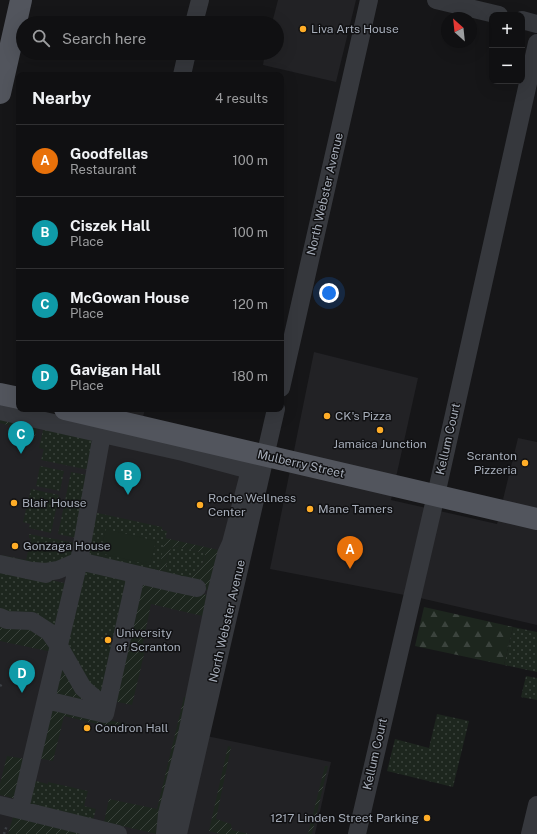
<!DOCTYPE html>
<meta charset="utf-8">
<style>
:root{--surface:#101012;--page:#1e1e20;--text:#f1f3f6;--muted:#9c9d9f;--line:#303032;--accent:#ffad27}
body{margin:0;font-family:"Public Sans",sans-serif;background:var(--page);color:var(--text)}
.controls{position:absolute;right:12px;top:12px;display:grid;overflow:hidden;border-radius:8px;box-shadow:0 4px 16px #0002}
.controls button{width:36px;height:36px;display:grid;place-items:center;padding:0;border:0;border-bottom:1px solid var(--line);background:var(--surface);color:var(--text);font:20px sans-serif}
.compass{position:absolute;left:441px;top:12px;width:36px;height:36px;border-radius:50%;background:var(--surface);box-shadow:0 4px 16px #0002;rotate:333deg}
.you{position:absolute;left:329px;top:293px;width:14px;height:14px;margin:-10px;border:3px solid #fff;border-radius:50%;background:#1a73e8;box-shadow:0 0 0 6px #1a73e833}
.badge{display:grid;place-items:center;width:26px;height:26px;border-radius:50%;background:var(--accent);color:#fff;font-size:13px;font-weight:700}
.pin{position:absolute;translate:-50% -33px;filter:drop-shadow(0 1px 2px #0008)}
.pin::after{content:'';position:absolute;top:21px;width:14px;height:12px;background:inherit;clip-path:polygon(0 0,100% 0,50% 100%)}
.list{margin:0;padding:0;list-style:none}
h2{display:flex;justify-content:space-between;align-items:center;height:52px;margin:0;padding:0 16px;font-size:17px}
h2 small{font-size:13px;font-weight:400;color:var(--muted)}
.list li{display:grid;grid-template-columns:26px 1fr auto;gap:12px;align-items:center;box-sizing:border-box;height:72px;padding:0 16px;border-top:1px solid var(--line)}
.list b{display:block;font-size:15px;white-space:nowrap}
.list p{margin:0;font-size:13px;white-space:nowrap;color:var(--muted)}
.list em{font-size:13px;font-style:normal;color:var(--muted)}
.icon{flex:none;width:22px;height:22px;fill:none;stroke:currentColor;stroke-width:2;stroke-linecap:round;stroke-linejoin:round}
.map{position:relative;flex:none;width:537px;height:834px;overflow:hidden}
.search{position:absolute;background:var(--surface);box-shadow:0 4px 16px #0002;left:16px;top:16px;width:268px;height:44px;display:flex;align-items:center;gap:10px;box-sizing:border-box;padding:0 14px;border-radius:22px;color:var(--muted);font-size:15px}
.panel{position:absolute;background:var(--surface);box-shadow:0 4px 16px #0002;left:16px;top:72px;width:268px;height:340px;border-radius:8px}
.map>svg:first-child{display:block}
.built{fill:#222225}
.grass{fill:url(#grass-dots)}
.forest{fill:url(#forest-firs)}
.park{fill:#1d261e}
.garden{fill:url(#garden-furrows)}
.lines{fill:none;stroke-linecap:round;stroke-linejoin:round}
.path{stroke:#3c3f44;stroke-width:2.5;stroke-dasharray:2 3;stroke-linecap:butt}
.minor{stroke:#36383d;stroke-width:18}
.major{stroke:#52555d;stroke-width:22}
.poi-dot{fill:#ffad27;stroke:#111113;stroke-width:1.5}
.labels{text-anchor:middle;stroke-width:3;stroke-linejoin:round;paint-order:stroke}
.poi-label{font-size:12px;fill:#a6adb9;stroke:#111113;text-anchor:start}
.street-label{font-size:12px;fill:#a6adb9;stroke:#111113}
</style>
<div class="map">
<svg width="537" height="834" viewBox="0 0 537 834">
<defs>
<pattern id="grass-dots" width="8" height="8" patternUnits="userSpaceOnUse"><rect width="8" height="8" fill="#1d261e"/><path d="M2 2h.1M6 6h.1" fill="none" stroke="#3b433d" stroke-width="1.8" stroke-linecap="round"/></pattern>
<pattern id="forest-firs" width="22" height="20" patternUnits="userSpaceOnUse"><rect width="22" height="20" fill="#1d261e"/><path d="M5 1l3.5 6h-7zM16 11l3.5 6h-7z" fill="#3b433d"/></pattern>
<pattern id="garden-furrows" width="10" height="10" patternUnits="userSpaceOnUse"><rect width="10" height="10" fill="#1d261e"/><path d="M-1 1l2-2M0 10L10 0M9 11l2-2" fill="none" stroke="#3b433d"/></pattern>
</defs>
<rect width="100%" height="100%" fill="#161618"/>
<path class="built" d="M 278,0 L 356,0 L 336,82 L 263,65 L 265,53 L 277,53 L 277,23 L 272,23 Z
M 314,352 L 418,378 L 391,500 L 497,524 L 518,438 L 537,442 L 537,625 L 420,598 L 270,569 Z
M 0,407 L 58,420 L 61,409 L 145,409 L 138,438 L 249,465 L 197,734 L 331,762 L 315,834 L 0,834 Z"/>
<path class="grass" d="M 44,426 L 95,436 L 89,470 L 41,460 L 44,449 L 39,448 Z
M 40,466 L 64,471 L 60,491 L 36,486 Z
M 71,472 L 87,475 L 76,538 L 58,534 Z
M 31,489 L 59,495 L 51,533 L 29,528 L 30,524 L 23,522 Z
M 93,512 L 162,527 L 162,530 L 167,531 L 158,576 L 105,700 L 87,684 L 66,640 Z
M 29,534 L 75,543 L 72,560 L 59,565 L 1,560 L 2,555 L 26,560 L 31,538 L 29,538 Z
M 175,546 L 205,553 C 206,565 191,575 184,583 L 164,578 L 168,555 L 171,548 Z
M 0,568 L 64,583 L 67,586 L 57,631 L 0,608 Z
M 513,627 L 537,632 L 537,672 L 504,665 Z
M 526,676 L 537,678 L 537,700 L 521,697 Z
M 437,714 L 469,721 L 453,787 L 387,771 L 395,739 L 429,748 Z
M 32,780 L 48,784 L 48,782 L 88,791 L 84,806 L 96,809 L 93,820 L 26,803 Z"/>
<path class="forest" d="M 424,607 L 513,627 L 504,665 L 415,646 Z"/>
<path class="park" d="M 106,529 L 156,541 L 150,565 L 100,553 Z"/>
<path class="garden" d="M 0,415 L 38,424 L 35,436 L 14,431 L 8,425 L 0,423 Z
M 165,538 L 223,551 L 213,592 L 184,583 C 191,575 207,565 205,553 L 175,546 L 171,548 L 168,555 L 164,578 L 158,576 Z
M 140,579 L 211,596 L 207,617 L 151,604 L 143,643 L 146,646 L 132,705 L 113,701 Z
M 0,623 L 32,629 L 47,638 L 52,652 L 0,641 Z
M 60,666 L 97,707 L 53,697 Z
M 184,697 L 191,698 L 157,834 L 104,822 L 109,799 L 157,809 Z
M 51,702 L 95,717 L 127,724 L 126,731 L 64,716 L 53,761 L 38,758 Z
M 228,746 L 231,747 L 216,819 L 231,824 L 232,830 L 249,834 L 221,834 L 209,831 Z
M 7,756 L 26,759 L 16,799 L 0,795 L 0,784 Z
M 325,766 L 328,766 L 312,834 L 308,834 Z
M 13,817 L 86,834 L 8,834 Z"/>
<g class="lines">
<path class="path" d="M 0,686 L 4,683
M 4,834 L 7,825"/>
<path class="minor" d="M 436,0 L 499,15
M 522,20 L 537,24
M 194,23 L 200,0
M 182,75 L 187,53
M 281,388 L 369,0
M 0,411 L 183,452 L 250,470 L 231,543 L 226,554 L 216,593 L 187,734 L 167,814 L 165,834
M 0,564 L 46,574
M 34,571 L 46,572 L 58,570 L 79,561 L 178,584
M 183,585 L 197,588
M 0,617 L 7,620 L 32,621 L 49,632 L 59,646 L 83,688 L 96,699 L 105,714
M 46,700 L 105,714 L 136,575
M 0,805 L 118,834
M 20,809 L 79,561 L 102,434
M 178,834 L 276,409
M 357,834 L 436,495 L 537,43
M 530,834 L 537,805"/>
<path class="major" d="M 0,93 L 21,0
M 0,394 L 19,398
M 65,409 L 537,519"/>
</g>
<g class="poi-dot">
<circle cx="303" cy="29" r="4"/>
<circle cx="327" cy="416" r="4"/>
<circle cx="380" cy="430" r="4"/>
<circle cx="525" cy="463" r="4"/>
<circle cx="14" cy="503" r="4"/>
<circle cx="200" cy="505" r="4"/>
<circle cx="310" cy="509" r="4"/>
<circle cx="15" cy="546" r="4"/>
<circle cx="108" cy="640" r="4"/>
<circle cx="87" cy="728" r="4"/>
<circle cx="427" cy="818" r="4"/>
</g>
<g class="labels">
<g class="poi-label">
<text x="311" y="33">Liva Arts House</text>
<text x="335" y="420">CK's Pizza</text>
<text x="380" y="448" text-anchor="middle">Jamaica Junction</text>
<text x="517" y="460" text-anchor="end">Scranton<tspan x="517" dy="14">Pizzeria</tspan></text>
<text x="208" y="502">Roche Wellness<tspan x="208" dy="14">Center</tspan></text>
<text x="22" y="507">Blair House</text>
<text x="318" y="513">Mane Tamers</text>
<text x="23" y="550">Gonzaga House</text>
<text x="116" y="637">University<tspan x="116" dy="14">of Scranton</tspan></text>
<text x="95" y="732">Condron Hall</text>
<text x="419" y="822" text-anchor="end">1217 Linden Street Parking</text>
</g>
<g class="street-label">
<text transform="translate(325 194) rotate(-77)" y="4">North Webster Avenue</text>
<text transform="translate(448 439) rotate(-77)" y="4">Kellum Court</text>
<text transform="translate(301 464) rotate(13)" y="4">Mulberry Street</text>
<text transform="translate(227 621) rotate(-77)" y="4">North Webster Avenue</text>
<text transform="translate(375 754) rotate(-77)" y="4">Kellum Court</text>
</g>
</g>
</svg>
<div class="controls">
<button>+</button>
<button>−</button>
</div>
<svg class="compass" viewBox="-18 -18 36 36"><path d="M0-13l5 13h-10z" fill="#e53935"/><path d="M0 13l5-13h-10z" fill="#9c9d9f"/></svg>
<div class="you"></div>
<div class="pin badge" style="left:350px;top:569px;background:#e8710a">A</div>
<div class="pin badge" style="left:128px;top:495px;background:#0f9aa8">B</div>
<div class="pin badge" style="left:21px;top:454px;background:#0f9aa8">C</div>
<div class="pin badge" style="left:22px;top:693px;background:#0f9aa8">D</div>
<div class="search"><svg class="icon" aria-label="search" viewBox="0 0 24 24"><circle cx="10" cy="10" r="6"/><path d="M15 15l6 6"/></svg>Search here</div>
<section class="panel">
<h2>Nearby<small>4 results</small></h2>
<ul class="list">
<li><span class="badge" style="background:#e8710a">A</span><div><b>Goodfellas</b><p>Restaurant</p></div><em>100 m</em></li>
<li><span class="badge" style="background:#0f9aa8">B</span><div><b>Ciszek Hall</b><p>Place</p></div><em>100 m</em></li>
<li><span class="badge" style="background:#0f9aa8">C</span><div><b>McGowan House</b><p>Place</p></div><em>120 m</em></li>
<li><span class="badge" style="background:#0f9aa8">D</span><div><b>Gavigan Hall</b><p>Place</p></div><em>180 m</em></li>
</ul>
</section>
</div>
